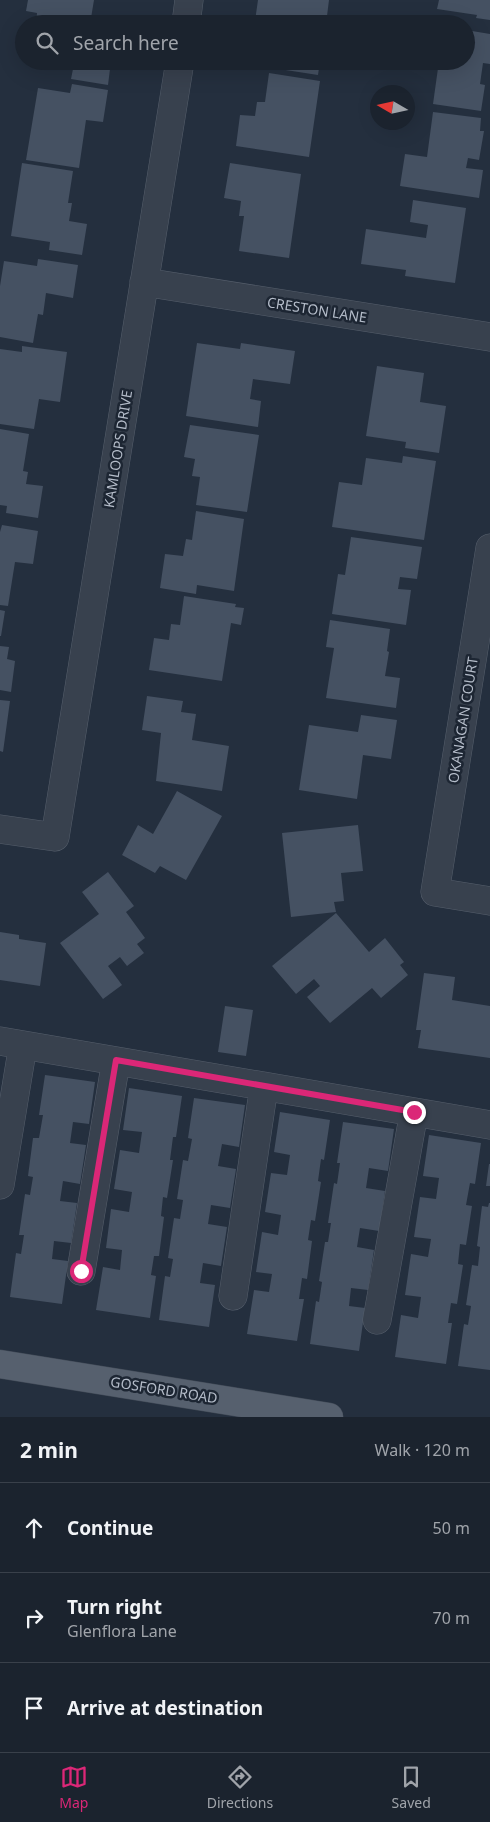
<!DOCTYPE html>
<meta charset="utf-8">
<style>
:root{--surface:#1b232e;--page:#282f3a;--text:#f1f3f6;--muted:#a0a4aa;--line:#39404a;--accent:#db2777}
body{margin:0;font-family:"Noto Sans",sans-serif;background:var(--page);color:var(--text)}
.compass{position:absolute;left:370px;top:85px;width:45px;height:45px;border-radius:50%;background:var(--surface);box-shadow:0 5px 20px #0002;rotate:279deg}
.stop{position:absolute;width:15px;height:15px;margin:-11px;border:4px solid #db2777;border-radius:50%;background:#fff}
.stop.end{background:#db2777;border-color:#fff;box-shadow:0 1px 5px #0008}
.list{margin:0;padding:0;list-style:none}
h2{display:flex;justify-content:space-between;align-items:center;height:65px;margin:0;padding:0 20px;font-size:21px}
h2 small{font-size:16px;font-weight:400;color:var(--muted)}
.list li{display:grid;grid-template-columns:32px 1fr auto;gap:15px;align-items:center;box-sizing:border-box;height:90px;padding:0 20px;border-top:1px solid var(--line)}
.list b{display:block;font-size:19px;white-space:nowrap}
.list p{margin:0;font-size:16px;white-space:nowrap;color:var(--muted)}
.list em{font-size:16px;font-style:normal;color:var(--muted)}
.icon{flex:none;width:28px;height:28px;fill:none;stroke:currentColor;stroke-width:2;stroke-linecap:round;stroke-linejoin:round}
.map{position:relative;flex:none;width:490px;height:1417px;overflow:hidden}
.search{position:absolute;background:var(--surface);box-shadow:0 5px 20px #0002;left:15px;right:15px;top:15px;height:55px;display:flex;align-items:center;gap:12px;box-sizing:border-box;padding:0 18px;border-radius:28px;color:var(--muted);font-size:19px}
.sheet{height:335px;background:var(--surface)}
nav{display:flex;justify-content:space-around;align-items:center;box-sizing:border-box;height:70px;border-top:1px solid var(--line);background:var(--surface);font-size:14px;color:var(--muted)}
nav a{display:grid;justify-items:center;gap:2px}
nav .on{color:var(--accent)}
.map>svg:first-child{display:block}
.building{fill:#455162}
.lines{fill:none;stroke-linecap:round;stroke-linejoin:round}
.minor-casing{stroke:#565f6c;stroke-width:29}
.major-casing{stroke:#414a57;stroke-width:29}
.minor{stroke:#38414e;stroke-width:28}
.major{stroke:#56606e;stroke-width:28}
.route{stroke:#db2777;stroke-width:6}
.labels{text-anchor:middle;stroke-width:5;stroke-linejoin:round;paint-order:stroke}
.street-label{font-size:14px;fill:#b4bcc9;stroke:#1d2633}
</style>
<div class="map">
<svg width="490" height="1417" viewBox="0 0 490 1417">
<rect width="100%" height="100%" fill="#242f3e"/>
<path class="building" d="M 28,0 L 94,0 L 90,24 L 36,24 L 37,13 L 26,11 Z
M 258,0 L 329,0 L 326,24 L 270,24 L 270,22 L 255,21 Z
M 439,0 L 490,0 L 490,20 L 476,18 L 477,15 L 437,9 Z
M 466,30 L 490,34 L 490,64 L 483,63 L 480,84 L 485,85 L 481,111 L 433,104 L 439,61 L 466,61 Z
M 39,61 L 111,61 L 108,85 L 71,79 L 73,69 L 39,64 Z
M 267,61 L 320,61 L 318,75 L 266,67 Z
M 269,73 L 320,81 L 309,157 L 236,146 L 240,115 L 255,116 L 257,102 L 265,102 Z
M 72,84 L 108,90 L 103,122 L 86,120 L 79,168 L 26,160 L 38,88 L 70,93 Z
M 433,112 L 481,118 L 480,131 L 484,131 L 479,160 L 468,158 L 466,168 L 483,170 L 479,198 L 400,186 L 405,154 L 427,157 Z
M 22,163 L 73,171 L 68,203 L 72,203 L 69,221 L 87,224 L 82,255 L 49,250 L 50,242 L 11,236 Z
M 230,163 L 301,174 L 289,258 L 239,251 L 244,216 L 239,216 L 241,201 L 224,198 Z
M 413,200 L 466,208 L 455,283 L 405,276 L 406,270 L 361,264 L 366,229 L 426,238 L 428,225 L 410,222 Z
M 38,259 L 78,265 L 73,298 L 46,293 L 43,315 L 38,314 L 33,343 L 0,337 L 0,286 L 4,261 L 37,266 Z
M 197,343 L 240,349 L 241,343 L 295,351 L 290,384 L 253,379 L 250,399 L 261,401 L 258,427 L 186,416 Z
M 22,346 L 67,352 L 60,402 L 39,399 L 34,429 L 0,424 L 0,349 L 22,352 Z
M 377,366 L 424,373 L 420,402 L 446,406 L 439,453 L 405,448 L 406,442 L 366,436 Z
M 190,425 L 259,435 L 247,512 L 196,505 L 200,477 L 192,476 L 195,459 L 184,457 Z
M 0,429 L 29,434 L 23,471 L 28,472 L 26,484 L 43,486 L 38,518 L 6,513 L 7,506 L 0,505 Z
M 403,456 L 436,461 L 424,540 L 332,527 L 339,482 L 362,485 L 366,458 L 402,463 Z
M 196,511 L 244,519 L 234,591 L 197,585 L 196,594 L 160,588 L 165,554 L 183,556 L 186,539 L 192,540 Z
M 2,525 L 38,531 L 33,564 L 15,562 L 8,606 L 0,605 L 0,532 Z
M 351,537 L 422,547 L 417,579 L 400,577 L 398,589 L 411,590 L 406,625 L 332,614 L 338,574 L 345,575 Z
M 184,596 L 236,604 L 235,607 L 244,608 L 241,625 L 231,623 L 222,681 L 149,670 L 154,638 L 169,640 L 171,624 L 180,625 Z
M 0,610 L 5,611 L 1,636 L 0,636 Z
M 330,620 L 390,629 L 387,651 L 389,652 L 385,676 L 400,678 L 396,708 L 326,698 L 334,648 L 326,647 Z
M 0,646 L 9,647 L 7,659 L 15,661 L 11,692 L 0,690 Z
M 147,696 L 183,701 L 181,712 L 196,714 L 192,740 L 229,746 L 222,791 L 156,781 L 161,733 L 142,730 Z
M 0,700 L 10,701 L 3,752 L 0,751 Z
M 361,715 L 397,720 L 391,759 L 363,755 L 357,799 L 299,790 L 309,725 L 358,732 Z
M 177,791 L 222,816 L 186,880 L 160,866 L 155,873 L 122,855 L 138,825 L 153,834 Z
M 358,825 L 363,871 L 341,873 L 344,901 L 334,902 L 336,912 L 291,917 L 282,833 Z
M 108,872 L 134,906 L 126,912 L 145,938 L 137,944 L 144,953 L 127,966 L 120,957 L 108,966 L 122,985 L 103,999 L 60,943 L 99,914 L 82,892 Z
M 336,913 L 369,952 L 385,938 L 404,962 L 400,965 L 408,975 L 381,998 L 372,988 L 330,1023 L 307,997 L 320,986 L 314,979 L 296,994 L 272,966 Z
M 0,932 L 19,935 L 19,939 L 46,943 L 40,986 L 0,980 Z
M 424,973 L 455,977 L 452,1000 L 490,1006 L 490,1058 L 418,1048 L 421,1030 L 416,1030 Z
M 225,1006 L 253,1010 L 246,1056 L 218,1052 Z
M 45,1075 L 95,1082 L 89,1124 L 73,1122 L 70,1143 L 86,1145 L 80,1184 L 63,1181 L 60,1201 L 77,1203 L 71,1243 L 54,1241 L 52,1259 L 68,1261 L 62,1304 L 10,1297 L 16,1253 L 21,1254 L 24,1235 L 19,1235 L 25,1194 L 30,1195 L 33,1177 L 28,1176 L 33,1138 L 39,1138 L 43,1115 L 39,1115 Z
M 129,1088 L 182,1096 L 176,1137 L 173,1137 L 170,1160 L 173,1160 L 167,1198 L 163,1197 L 161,1216 L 164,1217 L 159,1256 L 154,1256 L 151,1275 L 156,1276 L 150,1318 L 96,1310 L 103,1267 L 120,1270 L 122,1250 L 106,1248 L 111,1209 L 129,1212 L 132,1192 L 114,1189 L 120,1150 L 139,1153 L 142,1132 L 123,1130 Z
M 194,1098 L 245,1105 L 239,1147 L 222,1144 L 218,1166 L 236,1169 L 230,1208 L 211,1205 L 208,1224 L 227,1227 L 221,1266 L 203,1263 L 200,1283 L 215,1285 L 209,1327 L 159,1320 L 165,1276 L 170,1277 L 173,1259 L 168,1258 L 174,1218 L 180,1219 L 183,1200 L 177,1199 L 183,1160 L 188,1161 L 192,1139 L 188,1138 Z
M 280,1112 L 330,1120 L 324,1160 L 321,1159 L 318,1181 L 321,1182 L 315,1221 L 311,1220 L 308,1240 L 312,1241 L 307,1279 L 302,1278 L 299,1299 L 304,1299 L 297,1341 L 247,1334 L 254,1290 L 269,1292 L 272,1274 L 256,1272 L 262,1232 L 278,1235 L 281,1215 L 265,1212 L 271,1173 L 287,1175 L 290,1155 L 274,1152 Z
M 343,1122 L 394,1129 L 388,1171 L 369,1168 L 366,1188 L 385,1191 L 379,1231 L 360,1228 L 357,1247 L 374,1250 L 368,1290 L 351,1288 L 349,1306 L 365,1308 L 359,1351 L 310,1344 L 316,1301 L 319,1302 L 322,1282 L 319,1281 L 325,1242 L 328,1242 L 331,1223 L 328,1223 L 334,1183 L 337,1184 L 340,1163 L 337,1163 Z
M 429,1135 L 481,1143 L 475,1184 L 470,1183 L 466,1205 L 472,1206 L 466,1245 L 460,1244 L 458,1264 L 463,1265 L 457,1304 L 451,1303 L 448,1323 L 452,1323 L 446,1364 L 395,1357 L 401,1315 L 418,1318 L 421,1297 L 405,1295 L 411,1254 L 428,1257 L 431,1239 L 414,1237 L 420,1197 L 436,1199 L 439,1178 L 423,1176 Z
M 489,1164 L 490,1164 L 490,1186 L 486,1186 Z
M 489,1203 L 490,1203 L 490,1370 L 458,1366 L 464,1324 L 468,1325 L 471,1306 L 466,1305 L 472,1265 L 478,1266 L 480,1247 L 477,1246 L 482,1206 L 488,1207 Z"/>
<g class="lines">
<g class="minor-casing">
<path id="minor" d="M 186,24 L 189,0
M 144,282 L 490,337
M 490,548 L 435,892 L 490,901
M 0,829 L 55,837 L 180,61
M 0,1041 L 490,1125
M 0,1185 L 23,1045
M 81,1271 L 116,1061
M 233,1296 L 264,1086
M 377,1320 L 414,1112"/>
</g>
<g class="major-casing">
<path id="major" d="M 0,1364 L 329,1417"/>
</g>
<use href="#minor" class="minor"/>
<use href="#major" class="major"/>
</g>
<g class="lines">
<path class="route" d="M 81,1271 L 116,1060 L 414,1112"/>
</g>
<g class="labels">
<g class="street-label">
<text transform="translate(317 310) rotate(9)" y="5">CRESTON LANE</text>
<text transform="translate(118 449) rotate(-81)" y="5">KAMLOOPS DRIVE</text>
<text transform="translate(463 720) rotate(-81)" y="5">OKANAGAN COURT</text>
<text transform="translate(164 1390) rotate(9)" y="5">GOSFORD ROAD</text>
</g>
</g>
</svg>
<svg class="compass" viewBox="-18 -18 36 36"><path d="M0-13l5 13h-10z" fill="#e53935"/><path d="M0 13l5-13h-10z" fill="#a0a4aa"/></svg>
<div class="stop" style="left:81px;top:1271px"></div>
<div class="stop end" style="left:414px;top:1112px"></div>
<div class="search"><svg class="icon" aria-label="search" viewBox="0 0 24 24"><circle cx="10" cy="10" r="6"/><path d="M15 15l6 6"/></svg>Search here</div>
</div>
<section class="sheet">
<h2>2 min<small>Walk · 120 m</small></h2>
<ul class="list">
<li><svg class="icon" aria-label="ahead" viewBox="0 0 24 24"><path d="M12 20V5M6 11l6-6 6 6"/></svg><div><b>Continue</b></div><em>50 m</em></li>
<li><svg class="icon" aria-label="right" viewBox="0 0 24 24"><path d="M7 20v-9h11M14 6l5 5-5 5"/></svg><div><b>Turn right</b><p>Glenflora Lane</p></div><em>70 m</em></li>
<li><svg class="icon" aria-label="arrive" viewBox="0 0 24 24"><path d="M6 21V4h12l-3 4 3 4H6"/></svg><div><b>Arrive at destination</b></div></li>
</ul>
</section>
<nav>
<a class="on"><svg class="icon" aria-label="map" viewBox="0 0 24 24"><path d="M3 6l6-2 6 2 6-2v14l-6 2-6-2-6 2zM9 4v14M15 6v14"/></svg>Map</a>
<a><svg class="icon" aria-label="directions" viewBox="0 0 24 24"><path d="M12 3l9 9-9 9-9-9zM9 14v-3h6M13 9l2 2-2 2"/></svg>Directions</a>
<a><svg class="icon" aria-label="saved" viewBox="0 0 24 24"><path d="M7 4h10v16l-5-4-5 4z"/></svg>Saved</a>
</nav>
